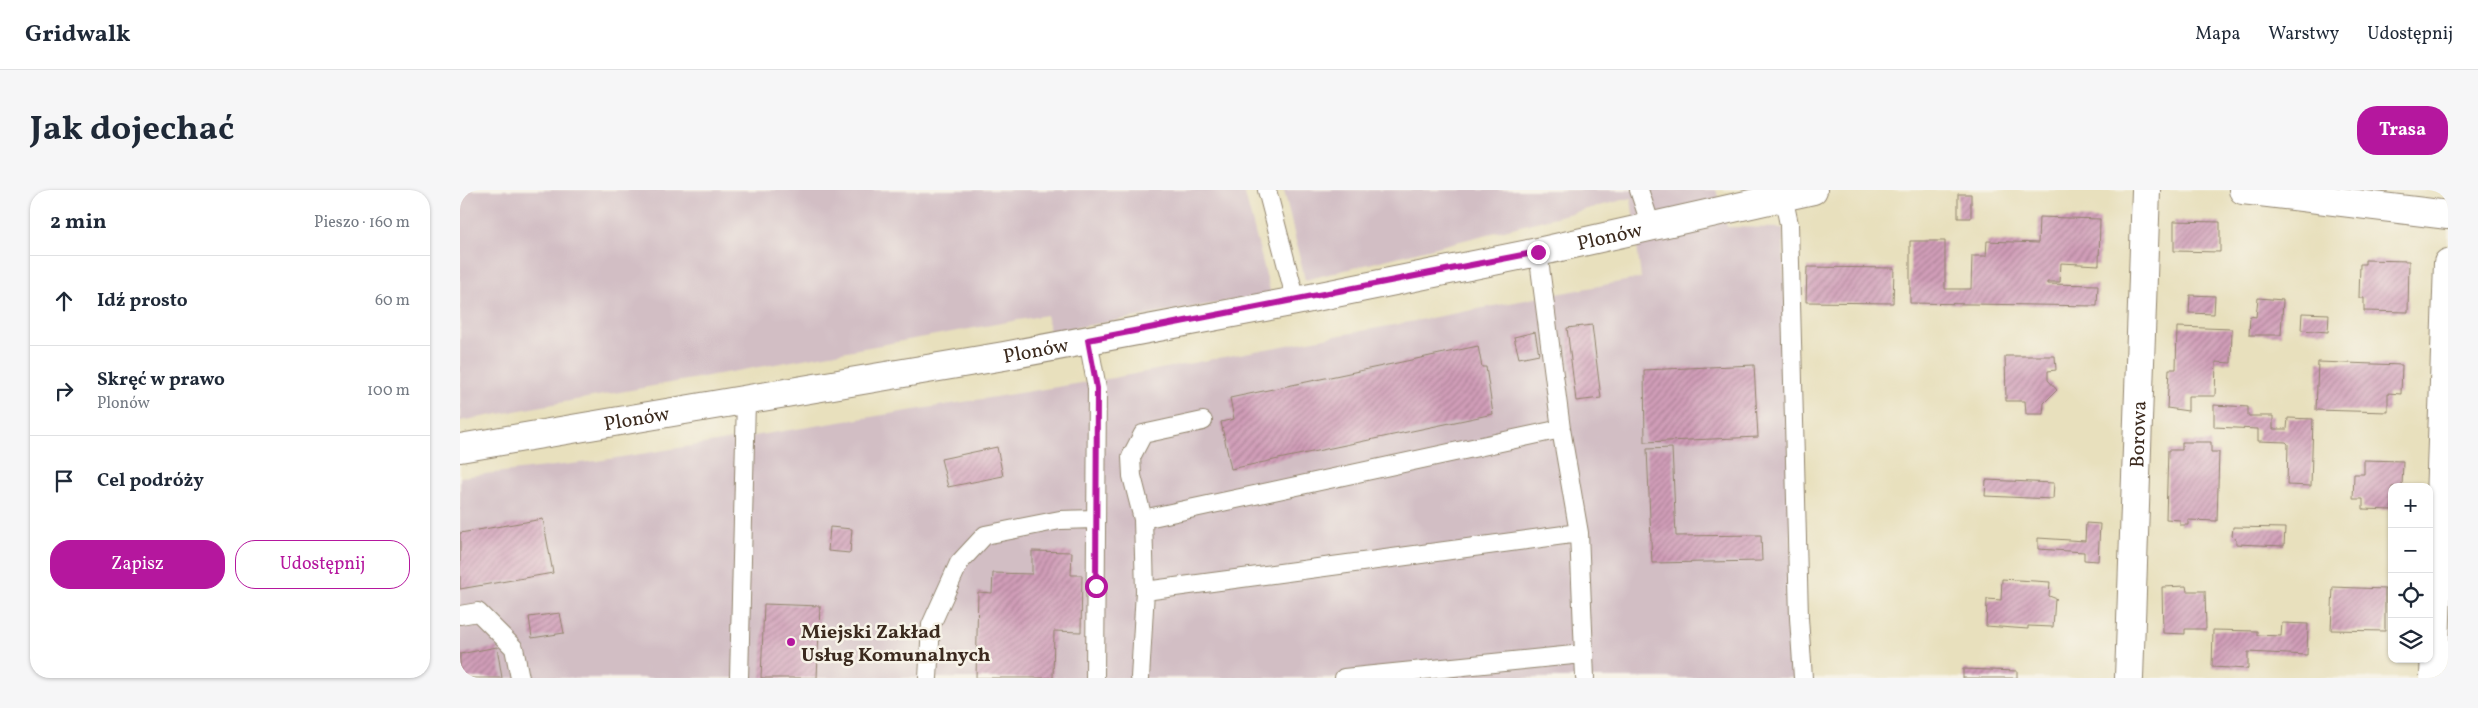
<!DOCTYPE html>
<html lang="pl">
<meta charset="utf-8">
<style>
:root{--surface:#fff;--page:#f6f6f7;--text:#1f2937;--muted:#747a83;--line:#e0e1e3;--accent:#b5179e}
body{margin:0;font-family:Vollkorn,serif;background:var(--page);color:var(--text)}
.controls{position:absolute;right:15px;bottom:15px;display:grid;overflow:hidden;border-radius:10px;box-shadow:0 1px 4px #0004}
.controls button{width:45px;height:45px;display:grid;place-items:center;padding:0;border:0;border-bottom:1px solid var(--line);background:var(--surface);color:var(--text);font:25px sans-serif}
.stop{position:absolute;width:15px;height:15px;margin:-11px;border:4px solid #b5179e;border-radius:50%;background:#fff}
.stop.end{background:#b5179e;border-color:#fff;box-shadow:0 1px 5px #0008}
.list{margin:0;padding:0;list-style:none}
h2{display:flex;justify-content:space-between;align-items:center;height:65px;margin:0;padding:0 20px;font-size:21px}
h2 small{font-size:16px;font-weight:400;color:var(--muted)}
.list li{display:grid;grid-template-columns:32px 1fr auto;gap:15px;align-items:center;box-sizing:border-box;height:90px;padding:0 20px;border-top:1px solid var(--line)}
.list b{display:block;font-size:19px;white-space:nowrap}
.list p{margin:0;font-size:16px;white-space:nowrap;color:var(--muted)}
.list em{font-size:16px;font-style:normal;color:var(--muted)}
.actions{display:flex;gap:10px;padding:15px 20px}
.actions a{flex:1;padding:11px 0;border:1px solid var(--accent);border-radius:20px;text-align:center;font-size:18px;color:var(--accent)}
.actions .main{background:var(--accent);color:#fff}
.icon{flex:none;width:28px;height:28px;fill:none;stroke:currentColor;stroke-width:2;stroke-linecap:round;stroke-linejoin:round}
.map{position:relative;flex:none;width:1988px;height:488px;overflow:hidden;border-radius:20px}
header{display:flex;align-items:center;gap:30px;box-sizing:border-box;height:70px;padding:0 25px;background:var(--surface);border-bottom:1px solid var(--line)}
header strong{font-size:24px}
nav{display:flex;gap:28px;margin-inline-start:auto;font-size:18px}
.intro{display:flex;align-items:center;justify-content:space-between;box-sizing:border-box;height:120px;padding:0 30px}
h1{margin:0;font-size:35px}
.button{padding:12px 22px;border-radius:20px;background:var(--accent);color:#fff;font-size:18px;font-weight:700}
main{display:flex;gap:30px;padding:0 30px}
aside{flex:1;background:var(--surface);border-radius:20px;box-shadow:0 1px 4px #0004}
.map>svg:first-child{display:block}
.industrial{fill:#d2bec4}
.building{fill:url(#building-hatch)}
.lines{fill:none;stroke-linecap:round;stroke-linejoin:round}
.service-casing{stroke:#92856e;stroke-width:20}
.minor-casing{stroke:#92856e;stroke-width:30}
.service{stroke:#fff;stroke-width:18}
.minor{stroke:#fff;stroke-width:28}
.route{stroke:#b5179e;stroke-width:6}
.poi-dot{fill:#b5179e;stroke:#f7f3e8;stroke-width:2}
.labels{text-anchor:middle;stroke-width:5;stroke-linejoin:round;paint-order:stroke}
.street-label{font-size:20px;fill:#3b2a1e;stroke:#f7f3e8}
.poi-label{font-size:20px;font-weight:bold;fill:#3b2a1e;stroke:#f7f3e8;text-anchor:start}
</style>
<header>
<strong>Gridwalk</strong>
<nav><a>Mapa</a><a>Warstwy</a><a>Udostępnij</a></nav>
</header>
<div class="intro"><h1>Jak dojechać</h1><a class="button">Trasa</a></div>
<main>
<aside>
<h2>2 min<small>Pieszo · 160 m</small></h2>
<ul class="list">
<li><svg class="icon" aria-label="ahead" viewBox="0 0 24 24"><path d="M12 20V5M6 11l6-6 6 6"/></svg><div><b>Idź prosto</b></div><em>60 m</em></li>
<li><svg class="icon" aria-label="right" viewBox="0 0 24 24"><path d="M7 20v-9h11M14 6l5 5-5 5"/></svg><div><b>Skręć w prawo</b><p>Plonów</p></div><em>100 m</em></li>
<li><svg class="icon" aria-label="arrive" viewBox="0 0 24 24"><path d="M6 21V4h12l-3 4 3 4H6"/></svg><div><b>Cel podróży</b></div></li>
</ul>
<div class="actions"><a class="main">Zapisz</a><a>Udostępnij</a></div>
</aside>
<div class="map">
<svg width="1988" height="488" viewBox="0 0 1988 488">
<defs>
<pattern id="building-hatch" width="6" height="6" patternUnits="userSpaceOnUse" patternTransform="scale(1.25)"><rect width="6" height="6" fill="#d09db8"/><path d="M-1 1l2-2M0 6l6-6M5 7l2-2" fill="none" stroke="#aa8095"/></pattern>
</defs>
<rect width="100%" height="100%" fill="#f7f3e8"/>
<filter id="ink" filterUnits="userSpaceOnUse"><feTurbulence type="fractalNoise" baseFrequency=".02" numOctaves="2"/><feDisplacementMap in="SourceGraphic" scale="10" xChannelSelector="R" yChannelSelector="G"/><feConvolveMatrix kernelMatrix="1 2 1 2 8 2 1 2 1" color-interpolation-filters="sRGB"/></filter>
<filter id="wash" filterUnits="userSpaceOnUse"><feTurbulence type="fractalNoise" baseFrequency=".0096" numOctaves="4" result="noise"/><feDisplacementMap in="SourceGraphic" scale="20" xChannelSelector="R" yChannelSelector="G"/><feGaussianBlur stdDeviation="1.12" result="paint"/><feColorMatrix in="noise" values="0 0 0 0 0 0 0 0 0 0 0 0 0 0 0 0 0 1.4 0 .05"/><feComposite in="paint" operator="in"/></filter>
<g filter="url(#wash)">
<rect width="100%" height="100%" fill="#e8e0bd"/>
<path class="industrial" d="M 0,0 L 784,0 L 811,104 L 590,142 L 586,125 L 0,231 Z
M 824,0 L 1256,0 L 1267,37 L 1323,38 L 1335,488 L 0,488 L 0,287 L 137,271 L 653,188 L 1181,88 L 1171,8 L 845,90 Z"/>
<g id="blocks">
<path class="building" d="M 1498,4 L 1511,4 L 1511,28 L 1498,28 Z
M 1579,27 L 1640,29 L 1639,75 L 1601,73 L 1600,92 L 1587,92 L 1587,94 L 1638,95 L 1637,116 L 1450,113 L 1450,51 L 1485,51 L 1485,99 L 1511,99 L 1512,66 L 1526,66 L 1527,51 L 1578,53 Z
M 1714,31 L 1760,32 L 1760,62 L 1714,61 Z
M 1905,70 L 1949,71 L 1948,122 L 1904,121 L 1904,108 L 1899,108 L 1900,74 L 1905,74 Z
M 1347,77 L 1434,78 L 1433,113 L 1346,112 Z
M 1730,105 L 1755,106 L 1754,124 L 1729,123 Z
M 1798,108 L 1823,110 L 1821,145 L 1789,145 L 1790,126 L 1796,127 Z
M 1842,123 L 1869,124 L 1868,142 L 1841,140 Z
M 1132,135 L 1141,208 L 1116,211 L 1107,138 Z
M 1717,137 L 1772,139 L 1771,173 L 1756,172 L 1755,206 L 1728,206 L 1728,221 L 1707,218 L 1709,179 L 1716,179 Z
M 1075,142 L 1079,164 L 1059,168 L 1054,147 Z
M 1018,156 L 1022,177 L 1026,177 L 1033,224 L 771,279 L 761,232 L 774,229 L 770,208 Z
M 1545,166 L 1595,166 L 1596,180 L 1588,181 L 1588,190 L 1597,200 L 1584,213 L 1583,224 L 1566,224 L 1565,211 L 1546,211 Z
M 1858,172 L 1942,175 L 1941,204 L 1928,203 L 1928,222 L 1856,220 Z
M 1294,175 L 1298,247 L 1185,252 L 1184,180 Z
M 1754,215 L 1788,217 L 1788,226 L 1813,226 L 1813,239 L 1827,239 L 1828,228 L 1853,229 L 1851,296 L 1827,295 L 1828,254 L 1826,252 L 1798,251 L 1798,239 L 1754,237 Z
M 1722,252 L 1751,252 L 1751,262 L 1759,262 L 1757,331 L 1728,330 L 1728,335 L 1720,335 L 1720,330 L 1706,329 L 1708,260 L 1722,260 Z
M 537,257 L 543,286 L 488,297 L 481,269 Z
M 1212,258 L 1216,346 L 1301,345 L 1302,371 L 1192,373 L 1187,259 Z
M 1904,270 L 1943,271 L 1942,297 L 1932,297 L 1932,320 L 1903,319 L 1903,309 L 1893,309 L 1894,284 L 1904,284 Z
M 1526,290 L 1594,293 L 1593,309 L 1525,306 Z
M 83,329 L 93,383 L 0,399 L 0,343 Z
M 1626,333 L 1640,334 L 1638,371 L 1624,370 L 1624,362 L 1578,359 L 1578,348 L 1625,351 Z
M 370,337 L 392,339 L 390,363 L 368,361 Z
M 1773,337 L 1825,338 L 1824,356 L 1776,354 L 1776,349 L 1772,347 Z
M 572,361 L 612,362 L 611,385 L 622,385 L 621,442 L 594,441 L 593,488 L 516,488 L 518,402 L 532,403 L 533,383 L 572,384 Z
M 1542,389 L 1590,392 L 1589,406 L 1597,409 L 1595,409 L 1593,437 L 1568,436 L 1568,439 L 1526,436 L 1527,409 L 1541,410 Z
M 1726,396 L 1727,401 L 1745,401 L 1746,439 L 1725,439 L 1725,444 L 1703,443 L 1702,397 Z
M 1873,397 L 1925,399 L 1925,441 L 1871,440 Z
M 304,414 L 360,416 L 357,488 L 301,488 Z
M 100,423 L 104,443 L 72,448 L 69,427 Z
M 1822,433 L 1848,434 L 1847,465 L 1788,462 L 1788,479 L 1752,477 L 1753,440 L 1797,441 L 1797,445 L 1821,446 Z
M 37,457 L 42,488 L 0,488 L 0,464 Z
M 1503,479 L 1557,481 L 1557,488 L 1503,488 Z"/>
</g>
</g>
<g filter="url(#ink)">
<use href="#blocks" fill-opacity="0" stroke="#92856e" stroke-width="1"/>
<g class="lines">
<g class="service-casing">
<path id="service" d="M 807,0 L 836,111
M 1179,0 L 1191,36
M 1323,6 L 1329,34 L 1339,428 L 1343,488
M 1078,62 L 1101,239 L 1119,343 L 1125,488
M 628,150 L 637,198 L 635,488
M 683,329 L 1101,239
M 685,401 L 1119,343
M 0,425 L 18,422 L 54,458 L 60,488
M 279,488 L 286,210
M 468,488 L 471,435 L 499,373 L 525,345 L 600,330 L 635,329
M 680,488 L 685,401 L 683,329 L 672,286 L 671,267 L 683,244 L 743,231
M 884,488 L 1123,464"/>
</g>
<g class="minor-casing">
<g id="minor">
<path d="M 1783,0 L 1988,25"/>
<path id="s1" d="M 0,258 L 544,166 L 836,111 L 1078,62 L 1353,0"/>
<path id="s2" d="M 1669,488 L 1686,0"/>
<path d="M 1974,488 L 1988,73"/>
</g>
</g>
<use href="#service" class="service"/>
<use href="#minor" class="minor"/>
</g>
</g>
<g class="lines" filter="url(#ink)">
<path class="route" d="M 636,396 L 637,198 L 628,150 L 1078,62"/>
</g>
<circle class="poi-dot" cx="331" cy="452" r="5"/>
<g class="labels">
<g class="street-label">
<text dy="7" stroke="none"><textPath href="#s1" startOffset="1169">Plonów</textPath></text>
<text dy="7" stroke="none"><textPath href="#s1" startOffset="584">Plonów</textPath></text>
<text dy="7" stroke="none"><textPath href="#s1" startOffset="179">Plonów</textPath></text>
<text dy="7" stroke="none"><textPath href="#s2" startOffset="244">Borowa</textPath></text>
</g>
<g class="poi-label">
<text x="341" y="448">Miejski Zakład<tspan x="341" dy="23">Usług Komunalnych</tspan></text>
</g>
</g>
</svg>
<div class="controls">
<button>+</button>
<button>−</button>
<button><svg class="icon" aria-label="locate" viewBox="0 0 24 24"><circle cx="12" cy="12" r="6"/><path d="M12 2v4M12 18v4M2 12h4M18 12h4"/></svg></button>
<button><svg class="icon" aria-label="layers" viewBox="0 0 24 24"><path d="M12 4l9 5-9 5-9-5zM3 14l9 5 9-5"/></svg></button>
</div>
<div class="stop" style="left:636px;top:396px"></div>
<div class="stop end" style="left:1078px;top:62px"></div>
</div>
</main>
